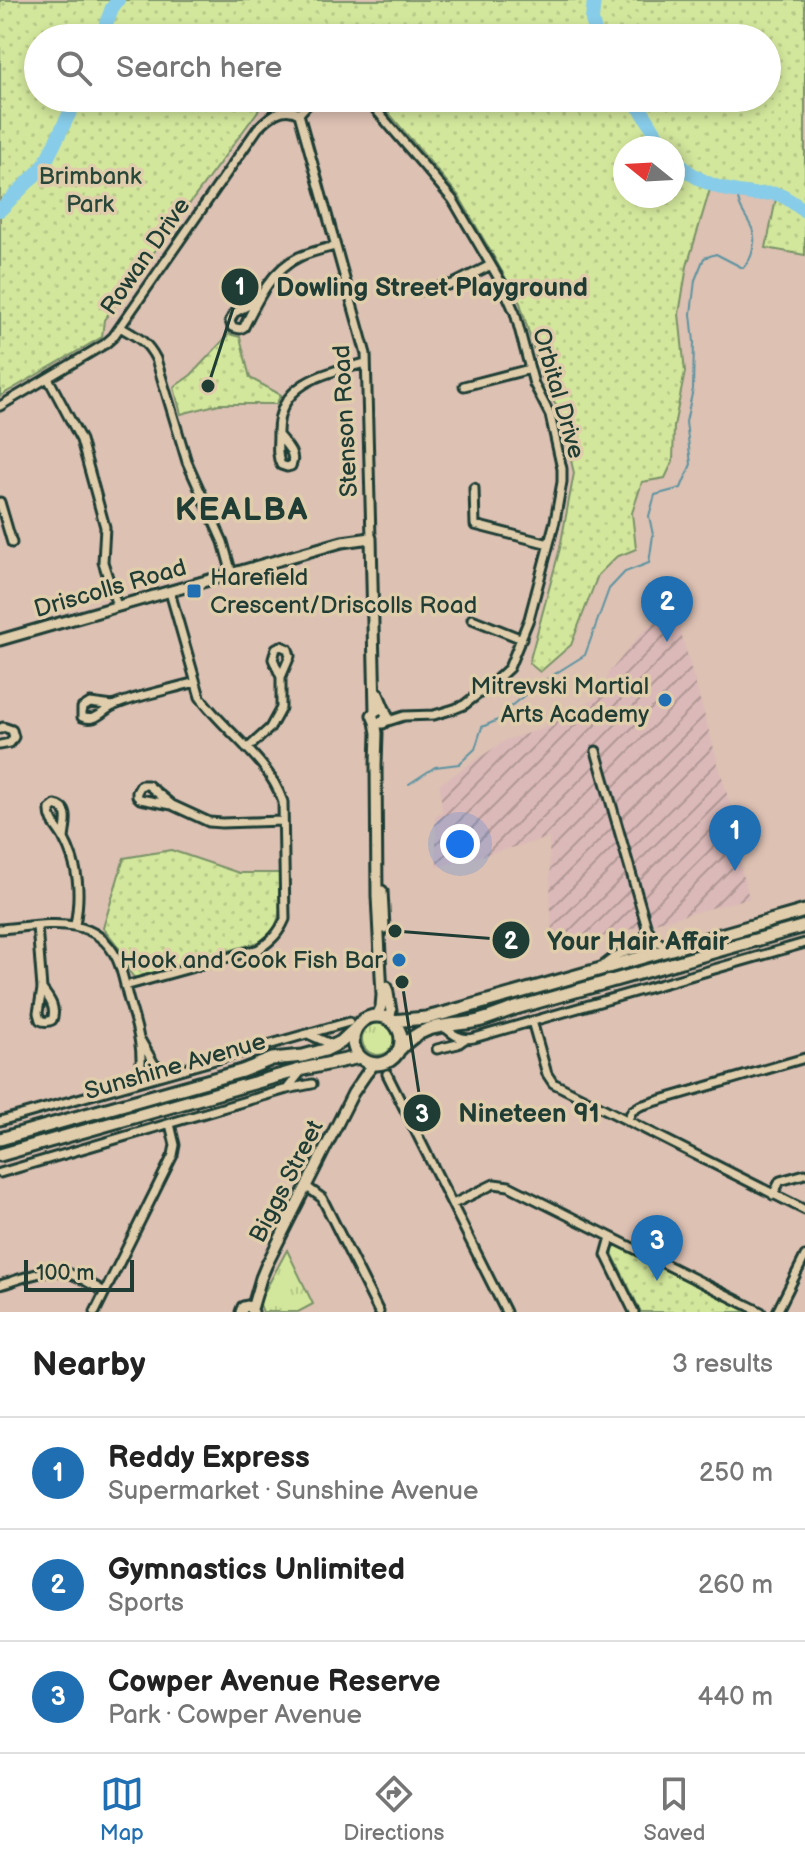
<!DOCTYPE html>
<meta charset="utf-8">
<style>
:root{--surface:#fff;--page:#f2f2f2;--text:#222;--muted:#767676;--line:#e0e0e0;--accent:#1f6fb2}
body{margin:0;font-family:"Balsamiq Sans",sans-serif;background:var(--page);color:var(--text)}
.compass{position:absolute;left:613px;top:136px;width:72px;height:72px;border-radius:50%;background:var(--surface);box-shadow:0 4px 12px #0003;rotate:288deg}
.scale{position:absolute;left:24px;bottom:20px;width:110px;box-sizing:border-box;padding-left:8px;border:4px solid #1f3d34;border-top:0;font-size:22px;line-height:28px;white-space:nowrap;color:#1f3d34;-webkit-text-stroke:6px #e0cdab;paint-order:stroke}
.you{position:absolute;left:460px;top:844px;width:28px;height:28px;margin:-20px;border:6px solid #fff;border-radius:50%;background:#1a73e8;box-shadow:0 0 0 12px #1a73e833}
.badge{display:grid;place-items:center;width:52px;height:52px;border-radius:50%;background:var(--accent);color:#fff;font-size:26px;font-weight:700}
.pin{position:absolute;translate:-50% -66px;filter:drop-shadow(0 2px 4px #0008)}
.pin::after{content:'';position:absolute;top:42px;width:28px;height:24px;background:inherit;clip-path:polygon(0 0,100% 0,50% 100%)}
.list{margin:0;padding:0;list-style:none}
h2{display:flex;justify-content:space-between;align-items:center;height:104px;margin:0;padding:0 32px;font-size:34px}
h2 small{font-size:26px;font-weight:400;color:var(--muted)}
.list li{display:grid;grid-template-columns:52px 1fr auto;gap:24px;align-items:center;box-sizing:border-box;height:112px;padding:0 32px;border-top:2px solid var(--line)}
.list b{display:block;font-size:30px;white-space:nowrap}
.list p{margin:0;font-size:26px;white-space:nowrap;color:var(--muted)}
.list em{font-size:26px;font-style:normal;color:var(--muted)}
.icon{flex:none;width:44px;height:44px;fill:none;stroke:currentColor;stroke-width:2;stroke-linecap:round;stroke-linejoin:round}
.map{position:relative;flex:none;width:805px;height:1312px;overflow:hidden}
.search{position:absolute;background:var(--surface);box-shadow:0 4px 12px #0003;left:24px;right:24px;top:24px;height:88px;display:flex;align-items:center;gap:20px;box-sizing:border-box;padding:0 28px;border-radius:44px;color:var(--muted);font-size:30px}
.sheet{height:440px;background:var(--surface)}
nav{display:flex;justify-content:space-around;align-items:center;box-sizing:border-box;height:112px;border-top:2px solid var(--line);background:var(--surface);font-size:22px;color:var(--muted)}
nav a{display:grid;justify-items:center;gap:4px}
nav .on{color:var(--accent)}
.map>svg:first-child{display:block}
.industrial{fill:url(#industrial-furrows)}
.grass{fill:url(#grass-tufts);stroke:#799268;stroke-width:2}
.park{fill:url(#park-dots);stroke:#799268;stroke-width:2;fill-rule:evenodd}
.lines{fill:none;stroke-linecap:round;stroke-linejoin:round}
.stream{stroke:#5d93a1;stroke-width:2}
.river{stroke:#87cce9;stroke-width:14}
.minor-casing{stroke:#1f3d34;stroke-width:13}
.tertiary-casing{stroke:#1f3d34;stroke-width:15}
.primary-casing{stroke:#1f3d34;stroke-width:17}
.minor{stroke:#e0cdab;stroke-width:7}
.tertiary{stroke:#e0cdab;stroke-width:9}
.primary{stroke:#e0cdab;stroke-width:11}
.poi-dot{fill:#1f6fb2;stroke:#e0cdab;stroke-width:3}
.labels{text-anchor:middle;stroke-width:7;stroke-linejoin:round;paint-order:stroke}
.park-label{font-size:24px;fill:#284639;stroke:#e0cdab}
.street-label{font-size:24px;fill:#1f3d34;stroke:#e0cdab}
.poi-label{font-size:24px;fill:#1f3d34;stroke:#e0cdab;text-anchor:end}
.district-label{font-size:32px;font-weight:bold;letter-spacing:2px;fill:#1f3d34;stroke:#e0cdab}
.leader{fill:none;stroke:#1f3d34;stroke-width:3}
.callout-dot{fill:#1f3d34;stroke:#e0cdab;stroke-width:3}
.mark-label{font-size:24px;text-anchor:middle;font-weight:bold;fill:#fff}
.callout-label{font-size:26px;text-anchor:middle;font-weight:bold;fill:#1f3d34;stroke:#e0cdab;stroke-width:7;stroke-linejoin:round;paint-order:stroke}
</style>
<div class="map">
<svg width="805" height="1312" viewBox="0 0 805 1312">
<defs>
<pattern id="industrial-furrows" width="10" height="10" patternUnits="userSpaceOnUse" patternTransform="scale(2)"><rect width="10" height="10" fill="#dbb9b8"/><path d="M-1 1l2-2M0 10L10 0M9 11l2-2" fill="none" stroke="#b19896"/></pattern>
<pattern id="grass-tufts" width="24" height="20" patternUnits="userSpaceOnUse" patternTransform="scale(2)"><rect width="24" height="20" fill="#d3e79c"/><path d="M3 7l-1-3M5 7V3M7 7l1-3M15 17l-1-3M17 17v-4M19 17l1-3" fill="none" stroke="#b5c787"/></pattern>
<pattern id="park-dots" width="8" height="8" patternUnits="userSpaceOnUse" patternTransform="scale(2)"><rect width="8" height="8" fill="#d3e79c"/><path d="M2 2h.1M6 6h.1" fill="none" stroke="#b5c787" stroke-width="1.8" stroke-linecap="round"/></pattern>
</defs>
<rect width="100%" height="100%" fill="#ddc1b3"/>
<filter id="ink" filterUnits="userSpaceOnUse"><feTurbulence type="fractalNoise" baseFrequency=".0125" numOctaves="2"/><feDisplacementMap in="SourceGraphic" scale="16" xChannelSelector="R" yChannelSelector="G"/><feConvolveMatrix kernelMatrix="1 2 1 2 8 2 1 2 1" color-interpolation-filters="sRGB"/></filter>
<g filter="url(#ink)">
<path class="industrial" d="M 675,612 L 740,840 L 734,842 L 749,898 L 552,950 L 549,838 L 437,867 L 435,816 L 442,812 L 440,784 L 506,740 L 542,729 L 605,693 L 608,674 L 644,630 Z"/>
<path class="grass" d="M362 1039a16 16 0 1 1 32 0a16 16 0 1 1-32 0Z
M 287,1250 L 313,1304 L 298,1312 L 263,1312 L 259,1302 Z"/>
<path class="park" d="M 0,0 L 805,0 L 805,255 L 766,248 L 777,194 L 738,193 L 711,186 L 687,266 L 679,314 L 685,372 L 674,426 L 673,461 L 665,478 L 642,482 L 632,513 L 636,549 L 616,557 L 598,575 L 571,645 L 540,672 L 529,663 L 560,548 L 574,473 L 559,410 L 545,387 L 520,303 L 459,196 L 376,98 L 767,98 L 767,38 L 38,38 L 38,98 L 279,98 L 266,100 L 104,320 L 102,337 L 0,396 ZM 625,148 L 673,148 L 673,196 L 625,196 Z
M 229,334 L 240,337 L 250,378 L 281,395 L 276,404 L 219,404 L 181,414 L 174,387 L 191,375 Z
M 171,850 L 239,873 L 281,873 C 280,901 286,926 259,942 L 135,978 C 127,972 127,963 123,955 C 118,945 110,936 103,928 L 124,858 Z
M 616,1245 L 748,1312 L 641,1312 L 611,1251 Z"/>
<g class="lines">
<path class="stream" d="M 409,784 L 435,767 L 459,764 L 475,749 L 482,727 L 500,719 L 511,706 L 537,685 L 585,655 L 609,589 L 625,572 L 649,563 L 653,535 L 649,516 L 655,495 L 681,488 L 691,464 L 686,422 L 693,389 L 694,342 L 691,314 L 695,280 L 704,258 L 716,254 L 743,268 C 751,259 752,255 754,243 C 757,224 736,212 738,193"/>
<path class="river" d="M 594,0 L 592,20 L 597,38
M 101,38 L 112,8 L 118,0
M 630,98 L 642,111 L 665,148
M 673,157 C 693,181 721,191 752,194 C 760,195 770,192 777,194 C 786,196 797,206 805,211
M 0,210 L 43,167 L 77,98"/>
<g class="minor-casing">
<path id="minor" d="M 366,98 L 453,200 L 502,284 L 515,313 L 534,384 L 550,415 L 562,469 L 562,482 L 555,521 L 529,619 L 509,668 L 495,681 L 464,705 L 454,709 L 434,715 L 404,716 L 385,722
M 299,114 L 366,354 L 371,538
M 299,114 L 309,103 L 322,98
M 419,291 L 453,284 L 491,265
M 255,302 L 234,313 L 230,321 L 232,327 L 240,329 L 244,327 C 257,301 271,270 299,257 C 310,252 323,249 335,246
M 120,327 C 137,337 147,341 156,359 L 187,462 L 223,542 L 232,574
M 48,378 L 81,440 L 105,527 L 103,562 L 117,606
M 464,386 L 530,369
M 0,406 L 105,344 L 113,337 L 258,128 C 269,117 283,104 299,114
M 278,435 C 286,445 297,454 291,466 L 287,467 L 281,465 C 276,455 278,445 278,434 C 277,382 325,373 366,363
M 474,488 L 475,525 L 549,544
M 0,502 L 12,543
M 472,619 L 522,639
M 113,706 L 90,703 L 82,708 L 82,717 C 97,723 102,710 115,705 C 139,695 169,690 195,682
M 0,729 L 3,727 L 12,730 L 14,737 L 10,743 L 0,745
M 247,749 L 270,728 L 281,708 L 281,677 L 290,656 L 288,649 L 281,646 L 276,648 L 273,659 L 281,677
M 596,751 L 647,928 L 655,939 L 668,949
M 172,805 L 148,785 L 141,785 L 137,792 L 137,796 L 140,799 L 172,805 L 209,822 L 222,823 L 283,821
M 64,839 C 65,826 72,808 55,805 L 50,809 C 49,821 58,828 63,837 C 79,867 81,892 75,925
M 37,926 L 42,989 L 38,1013 L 40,1020 C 44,1022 48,1022 52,1020 C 57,1008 49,998 42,989
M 0,929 C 42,926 94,911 117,959 C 123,972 125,987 129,1001 C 137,1027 145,1052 139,1080
M 604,965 C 610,960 616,955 623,953 C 638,947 644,949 647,930
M 125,986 L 259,949 C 272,940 279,933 285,919 L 283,802 C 268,758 226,733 200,697 L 170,592
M 532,1021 L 547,1074 L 553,1083 L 805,1210
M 442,1025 C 452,1034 460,1041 474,1038 L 805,943
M 308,1034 L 335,1046
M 141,1041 L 154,1064 L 166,1072
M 437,1049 L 458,1044 L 465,1039
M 387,1074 L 506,1312
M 287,1089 L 303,1069
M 0,1121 L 349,1022
M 627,1121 L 632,1111 L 640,1106 L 805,1058
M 0,1173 L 287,1089 L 312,1084
M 307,1187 L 322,1198 L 379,1312
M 773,1195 L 780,1181 L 805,1174
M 453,1204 L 494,1184 L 509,1186 L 761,1312
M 611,1237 L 606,1255 L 634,1312
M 0,1285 C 18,1280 46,1268 64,1272 C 78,1275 92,1285 105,1292
M 95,1312 L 173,1155 L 175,1145 L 170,1124
M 777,1312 L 805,1256"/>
</g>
<g class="tertiary-casing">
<path id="tertiary" d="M 0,640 L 342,542 L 371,538 L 375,711
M 378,694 L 387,716 L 383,723 L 375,722 L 372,715 L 375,711 L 381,708 L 385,710
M 375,722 L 377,733 L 376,765 L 377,896 L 382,995 L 381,1007 L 377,1016
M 382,891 L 384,928
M 387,987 L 391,1011 L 389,1019
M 252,1309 L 261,1278 L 266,1266 L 353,1093 L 366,1074 L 374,1064
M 241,1312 L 243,1307 L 247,1306 L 251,1307 L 253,1312"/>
</g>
<g class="primary-casing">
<path id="primary" d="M353 1040a24 24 0 1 1 48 0a24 24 0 1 1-48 0Z
M 392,1021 L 426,1018 L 446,1013 L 805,911
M 400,1049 C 425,1021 446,1028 478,1021 C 491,1018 503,1012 516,1008 L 805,926
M 0,1139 L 242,1071 L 272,1059 L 303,1056 L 325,1050 L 341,1042 L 357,1027
M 0,1155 L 303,1069 L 360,1057"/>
</g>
<use href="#minor" class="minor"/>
<use href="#tertiary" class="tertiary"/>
<use href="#primary" class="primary"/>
</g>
</g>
<g class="poi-dot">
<rect x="186" y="583" width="16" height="16" rx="4"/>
<circle cx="665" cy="700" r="8"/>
<circle cx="399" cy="960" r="8"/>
</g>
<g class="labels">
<g class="park-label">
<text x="90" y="184">Brimbank<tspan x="90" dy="28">Park</tspan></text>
</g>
<g class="street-label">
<text transform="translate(145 256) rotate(-55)" y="8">Rowan Drive</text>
<text transform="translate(559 393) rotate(74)" y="8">Orbital Drive</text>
<text transform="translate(345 421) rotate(-93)" y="8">Stenson Road</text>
<text transform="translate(110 588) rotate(-16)" y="8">Driscolls Road</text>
<text transform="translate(175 1066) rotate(-16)" y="8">Sunshine Avenue</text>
<text transform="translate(286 1181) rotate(-63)" y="8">Biggs Street</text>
</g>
<g class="poi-label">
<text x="210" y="585" text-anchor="start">Harefield<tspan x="210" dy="28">Crescent/Driscolls Road</tspan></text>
<text x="649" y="694">Mitrevski Martial<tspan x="649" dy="28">Arts Academy</tspan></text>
<text x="383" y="968">Hook and Cook Fish Bar</text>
</g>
<g class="district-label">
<text x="242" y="520">KEALBA</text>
</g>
</g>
<path class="leader" d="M208 386L240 287M395 931L511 940M402 982L422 1113"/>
<g class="callout-dot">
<circle cx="208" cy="386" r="8"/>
<circle cx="395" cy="931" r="8"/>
<circle cx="402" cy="982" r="8"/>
<circle cx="240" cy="287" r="20"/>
<circle cx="511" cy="940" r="20"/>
<circle cx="422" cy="1113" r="20"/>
</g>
<g class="mark-label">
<text x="240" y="295">1</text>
<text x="511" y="949">2</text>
<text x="422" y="1122">3</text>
</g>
<g class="callout-label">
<text x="432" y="296">Dowling Street Playground</text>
<text x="638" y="950">Your Hair Affair</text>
<text x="529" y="1122">Nineteen 91</text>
</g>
</svg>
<svg class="compass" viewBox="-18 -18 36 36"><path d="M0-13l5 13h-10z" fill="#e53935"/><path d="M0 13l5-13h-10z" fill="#767676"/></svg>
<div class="scale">100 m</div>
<div class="you"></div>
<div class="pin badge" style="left:735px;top:871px">1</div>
<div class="pin badge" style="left:667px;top:642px">2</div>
<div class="pin badge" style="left:657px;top:1281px">3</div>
<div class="search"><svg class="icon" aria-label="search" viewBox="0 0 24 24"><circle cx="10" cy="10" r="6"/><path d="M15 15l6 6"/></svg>Search here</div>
</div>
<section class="sheet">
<h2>Nearby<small>3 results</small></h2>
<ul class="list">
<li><span class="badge">1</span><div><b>Reddy Express</b><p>Supermarket · Sunshine Avenue</p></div><em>250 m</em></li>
<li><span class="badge">2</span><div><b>Gymnastics Unlimited</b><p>Sports</p></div><em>260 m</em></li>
<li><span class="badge">3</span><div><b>Cowper Avenue Reserve</b><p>Park · Cowper Avenue</p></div><em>440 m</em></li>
</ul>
</section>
<nav>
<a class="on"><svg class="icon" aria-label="map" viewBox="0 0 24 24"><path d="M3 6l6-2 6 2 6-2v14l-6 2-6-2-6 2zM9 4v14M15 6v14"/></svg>Map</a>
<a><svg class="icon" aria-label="directions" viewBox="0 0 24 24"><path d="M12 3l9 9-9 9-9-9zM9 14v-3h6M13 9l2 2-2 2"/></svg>Directions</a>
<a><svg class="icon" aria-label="saved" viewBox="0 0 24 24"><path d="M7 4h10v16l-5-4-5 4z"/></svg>Saved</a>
</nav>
